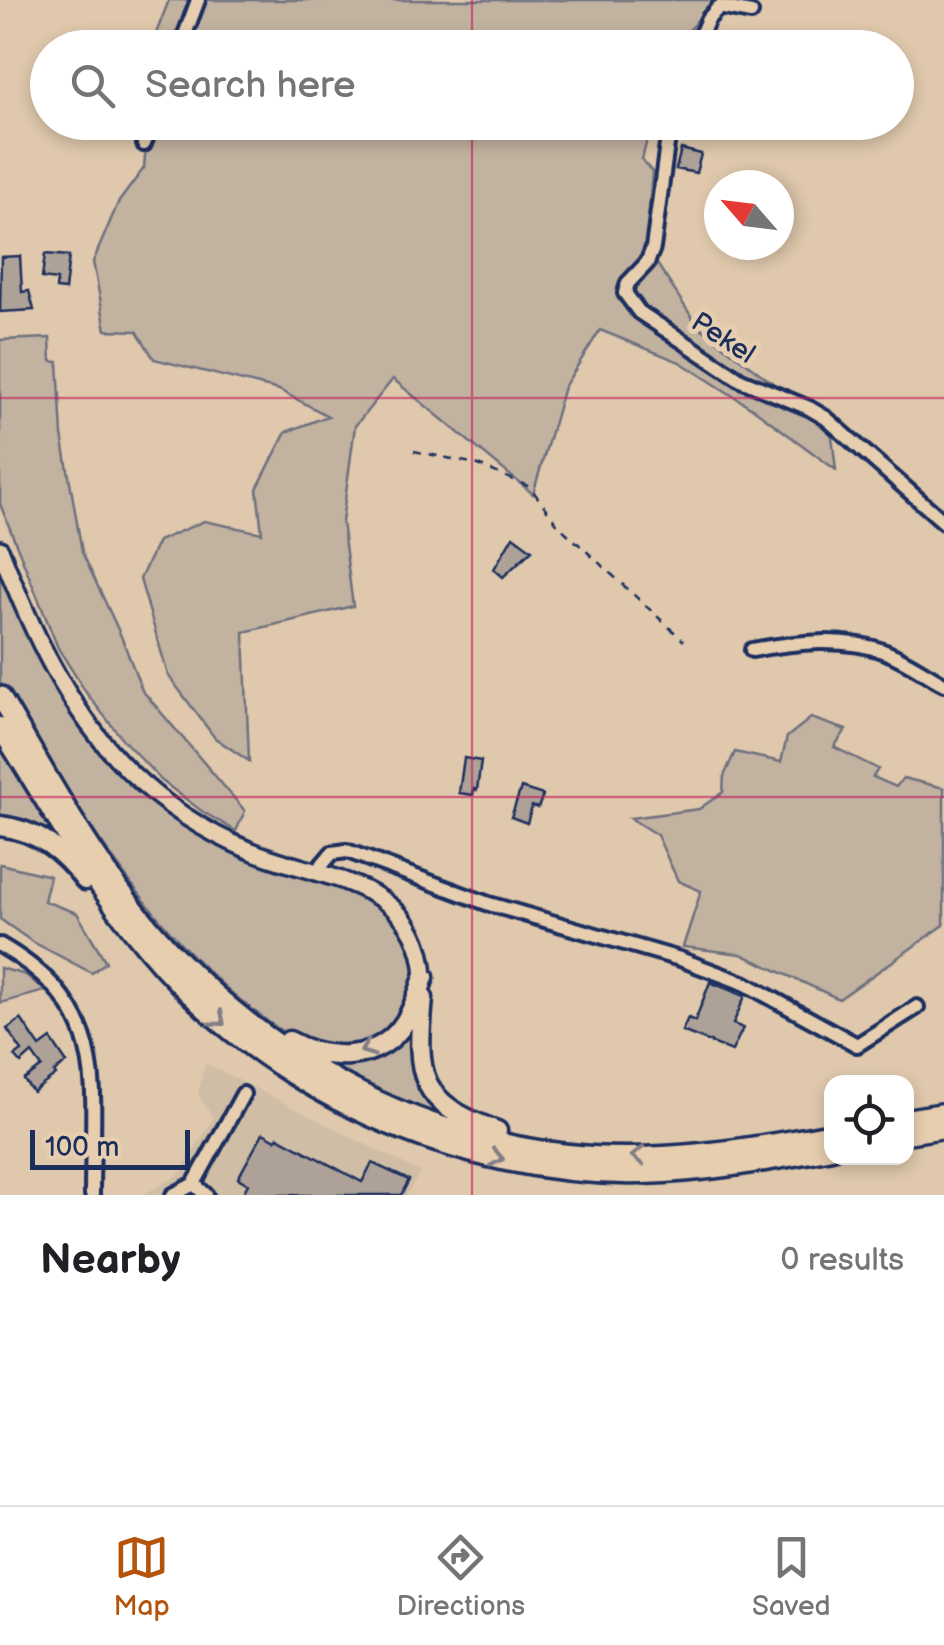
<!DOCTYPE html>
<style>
:root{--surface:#fff;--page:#f6f6f6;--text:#202124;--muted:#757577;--line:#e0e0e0;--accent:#b45309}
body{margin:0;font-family:"Balsamiq Sans",sans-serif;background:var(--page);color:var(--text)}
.controls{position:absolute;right:30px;bottom:30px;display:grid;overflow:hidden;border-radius:20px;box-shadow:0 5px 15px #0003}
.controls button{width:90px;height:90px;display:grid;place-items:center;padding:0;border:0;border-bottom:2px solid var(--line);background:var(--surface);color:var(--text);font:50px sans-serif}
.compass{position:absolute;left:704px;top:170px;width:90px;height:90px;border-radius:50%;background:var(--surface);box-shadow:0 5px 15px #0003;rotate:298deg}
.scale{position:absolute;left:30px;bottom:25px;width:160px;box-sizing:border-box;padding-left:10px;border:5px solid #1b2f5e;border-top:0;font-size:28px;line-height:35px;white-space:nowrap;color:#1b2f5e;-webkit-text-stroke:8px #e7ceaf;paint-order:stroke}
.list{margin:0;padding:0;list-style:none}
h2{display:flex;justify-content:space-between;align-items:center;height:130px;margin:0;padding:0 40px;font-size:42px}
h2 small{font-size:32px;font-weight:400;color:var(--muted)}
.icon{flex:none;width:55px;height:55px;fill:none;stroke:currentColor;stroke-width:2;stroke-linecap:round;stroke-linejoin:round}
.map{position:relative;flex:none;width:944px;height:1195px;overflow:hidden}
.search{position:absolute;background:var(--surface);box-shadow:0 5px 15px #0003;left:30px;right:30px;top:30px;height:110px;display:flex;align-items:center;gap:25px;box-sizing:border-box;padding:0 35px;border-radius:55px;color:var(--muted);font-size:38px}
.sheet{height:310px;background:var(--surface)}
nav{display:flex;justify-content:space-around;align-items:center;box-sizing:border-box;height:140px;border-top:2px solid var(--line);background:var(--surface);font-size:28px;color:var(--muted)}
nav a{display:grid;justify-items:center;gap:5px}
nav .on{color:var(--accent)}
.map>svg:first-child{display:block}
.built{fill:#d0bda6}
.green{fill:#c2b2a0;stroke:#6e707f;stroke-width:2.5}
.building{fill:#aea298;stroke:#1b2f5e;stroke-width:2.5}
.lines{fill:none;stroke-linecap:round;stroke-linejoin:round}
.minor-casing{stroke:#1b2f5e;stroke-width:20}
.major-casing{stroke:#1b2f5e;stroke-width:22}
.highway-casing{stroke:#1b2f5e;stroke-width:25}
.path{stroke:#1b2f5e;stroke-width:2.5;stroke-dasharray:8 8;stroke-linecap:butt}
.minor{stroke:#e7ceaf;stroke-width:12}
.major{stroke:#e7ceaf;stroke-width:15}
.highway{stroke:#e7ceaf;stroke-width:18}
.oneway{stroke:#817e86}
.grid{fill:none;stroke:#c2185b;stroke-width:2.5;stroke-opacity:0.55}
.labels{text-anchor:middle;stroke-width:10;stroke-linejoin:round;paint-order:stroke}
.street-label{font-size:28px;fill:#1b2f5e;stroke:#e7ceaf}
</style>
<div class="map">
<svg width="944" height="1195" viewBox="0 0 944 1195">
<rect width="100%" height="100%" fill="#dfc8ac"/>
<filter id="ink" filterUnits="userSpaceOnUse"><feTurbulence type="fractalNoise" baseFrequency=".01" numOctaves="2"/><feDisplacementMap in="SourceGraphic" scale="20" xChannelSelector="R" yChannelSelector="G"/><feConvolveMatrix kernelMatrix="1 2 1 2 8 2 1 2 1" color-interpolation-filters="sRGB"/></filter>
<g filter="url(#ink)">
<path class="built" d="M 205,1063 L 420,1172 L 407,1195 L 142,1195 L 179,1175 L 213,1118 L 198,1094 Z"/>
<path class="green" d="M 169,0 L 713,0 L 684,37 L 708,47 L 154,48 L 155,36 Z
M 148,123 L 651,123 L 642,160 L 652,172 L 646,247 L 697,325 L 831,428 L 836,470 L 752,408 L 680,362 L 600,330 L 564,387 L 533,494 L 393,379 L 355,426 L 342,522 L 353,606 L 244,632 L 249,761 L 215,738 L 168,675 L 140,579 L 158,541 L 204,521 L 262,533 L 257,489 L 286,432 L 328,416 L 279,390 L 154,359 L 137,331 L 106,330 L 93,262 L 118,203 L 144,168 Z
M 50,338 L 51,361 L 58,362 L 62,435 L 82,552 L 121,636 L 142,690 L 245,811 L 236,831 L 203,812 L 162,781 L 124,741 L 87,694 L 58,648 L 0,504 L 0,340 Z
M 0,569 C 63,706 112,807 263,864 C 306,880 370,884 400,923 C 431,963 413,1024 368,1043 C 362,1046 353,1051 347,1051 C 338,1051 326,1047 317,1045 C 307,1043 297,1042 289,1036 C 183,967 119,870 50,767 C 38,749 3,700 0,682 C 0,654 0,599 0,569 Z
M 811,718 L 846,730 L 834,747 L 878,769 L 873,777 L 896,787 L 903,778 L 944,788 L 944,925 L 839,999 L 741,954 L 683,947 L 701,891 L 678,881 L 657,835 L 630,818 L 699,809 L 723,792 L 724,776 L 735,752 L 781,762 L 787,737 Z
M 0,745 L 61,845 L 0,823 Z
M 0,864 L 50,876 L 44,901 L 77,913 L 106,962 L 92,973 L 31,941 L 0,919 Z
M 0,968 L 26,975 L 45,991 L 0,1003 Z
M 416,1010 L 414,1046 L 454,1122 L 379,1094 L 312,1057 L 349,1061 Z"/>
<path class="building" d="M 681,149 L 701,154 L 696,173 L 676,169 Z
M 45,254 L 69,256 L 65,290 L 56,289 L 57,280 L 42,278 Z
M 20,256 L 22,292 L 29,291 L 34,310 L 0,312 L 1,257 Z
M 513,536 L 532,550 L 503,577 L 494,569 Z
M 464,758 L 481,761 L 477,790 L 474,789 L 473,795 L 459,793 Z
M 521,788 L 543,795 L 538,808 L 532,806 L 527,823 L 511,817 Z
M 710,982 L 745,996 L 733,1024 L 743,1028 L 732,1051 L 682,1031 L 688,1018 L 695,1021 Z
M 21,1019 L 40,1047 L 51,1039 L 67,1063 L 54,1072 L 56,1075 L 33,1092 L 24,1080 L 42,1067 L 32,1053 L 21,1063 L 15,1056 L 22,1051 L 7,1029 Z
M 263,1133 L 276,1140 L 278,1137 L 362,1182 L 372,1163 L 409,1180 L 401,1195 L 242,1195 L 248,1184 L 238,1178 Z"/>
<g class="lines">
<g class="minor-casing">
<path id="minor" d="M 180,48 L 198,0
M 695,48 L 708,19 L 719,7 L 751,13
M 670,122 L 653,248 L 647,263 L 628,283 L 625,293 L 639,312 L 741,380 L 809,408 L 826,418 L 944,522
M 144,144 L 152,122
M 752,650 C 795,642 845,636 888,653 C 908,661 925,674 944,684
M 315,873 L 332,853 L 347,851 L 489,904 L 680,959 L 746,984 L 857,1045 L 917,1007
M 0,945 C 112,1010 92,1083 92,1195
M 194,1184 L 206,1195
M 173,1195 L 194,1184 L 243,1094"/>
</g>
<g class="major-casing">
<path id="major" d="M 0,549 C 31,629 67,710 129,771 C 163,804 205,832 249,850 C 320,880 419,879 424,977"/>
</g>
<g class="highway-casing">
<path id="highway" d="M 0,696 C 49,778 94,865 157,936 C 268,1062 423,1144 591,1156 C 672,1161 752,1148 832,1133
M 0,727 C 47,802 90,880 147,948 C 265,1091 458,1178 643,1174 C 706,1172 770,1161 832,1149
M 0,826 C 37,830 63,851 85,880
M 423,998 C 416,1075 417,1103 497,1131
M 289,1041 C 327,1062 379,1063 405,1022 C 414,1008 419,992 424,977
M 906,1119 L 944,1113
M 906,1134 L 944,1128"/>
</g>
<path class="path" d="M 414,451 L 476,464 L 530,487 L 559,526 L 684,641"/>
<use href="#minor" class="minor"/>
<use href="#major" class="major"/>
<use href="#highway" class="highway"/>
</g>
<defs><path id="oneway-chevron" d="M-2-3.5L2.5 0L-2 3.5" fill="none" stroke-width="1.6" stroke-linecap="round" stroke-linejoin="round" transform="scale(2.5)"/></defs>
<g class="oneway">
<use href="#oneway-chevron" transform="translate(219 1020) rotate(40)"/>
<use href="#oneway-chevron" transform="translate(367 1049) rotate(159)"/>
<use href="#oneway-chevron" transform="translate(638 1156) rotate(180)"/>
<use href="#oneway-chevron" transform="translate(497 1158) rotate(12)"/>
</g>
</g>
<path class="grid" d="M 472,0 L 472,48M 472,122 L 472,1195M 0,398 L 944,398M 0,797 L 944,797"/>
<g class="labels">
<g class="street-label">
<text transform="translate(724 337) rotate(33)" y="10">Pekel</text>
</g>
</g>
</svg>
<div class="controls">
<button><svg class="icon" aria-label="locate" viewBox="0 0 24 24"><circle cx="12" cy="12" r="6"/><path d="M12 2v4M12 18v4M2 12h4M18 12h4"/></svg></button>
</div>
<svg class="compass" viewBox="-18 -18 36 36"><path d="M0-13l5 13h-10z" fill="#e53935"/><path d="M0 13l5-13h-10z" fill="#757577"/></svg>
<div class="scale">100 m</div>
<div class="search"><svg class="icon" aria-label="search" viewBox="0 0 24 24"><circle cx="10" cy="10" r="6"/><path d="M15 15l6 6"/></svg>Search here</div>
</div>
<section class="sheet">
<h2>Nearby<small>0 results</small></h2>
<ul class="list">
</ul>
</section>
<nav>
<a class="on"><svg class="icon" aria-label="map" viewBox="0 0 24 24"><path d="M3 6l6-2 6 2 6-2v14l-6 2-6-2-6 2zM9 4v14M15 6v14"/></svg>Map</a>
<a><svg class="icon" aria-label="directions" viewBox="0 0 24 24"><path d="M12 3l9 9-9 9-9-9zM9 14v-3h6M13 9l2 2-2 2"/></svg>Directions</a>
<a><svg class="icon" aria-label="saved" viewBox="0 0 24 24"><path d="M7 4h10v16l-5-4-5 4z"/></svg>Saved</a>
</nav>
